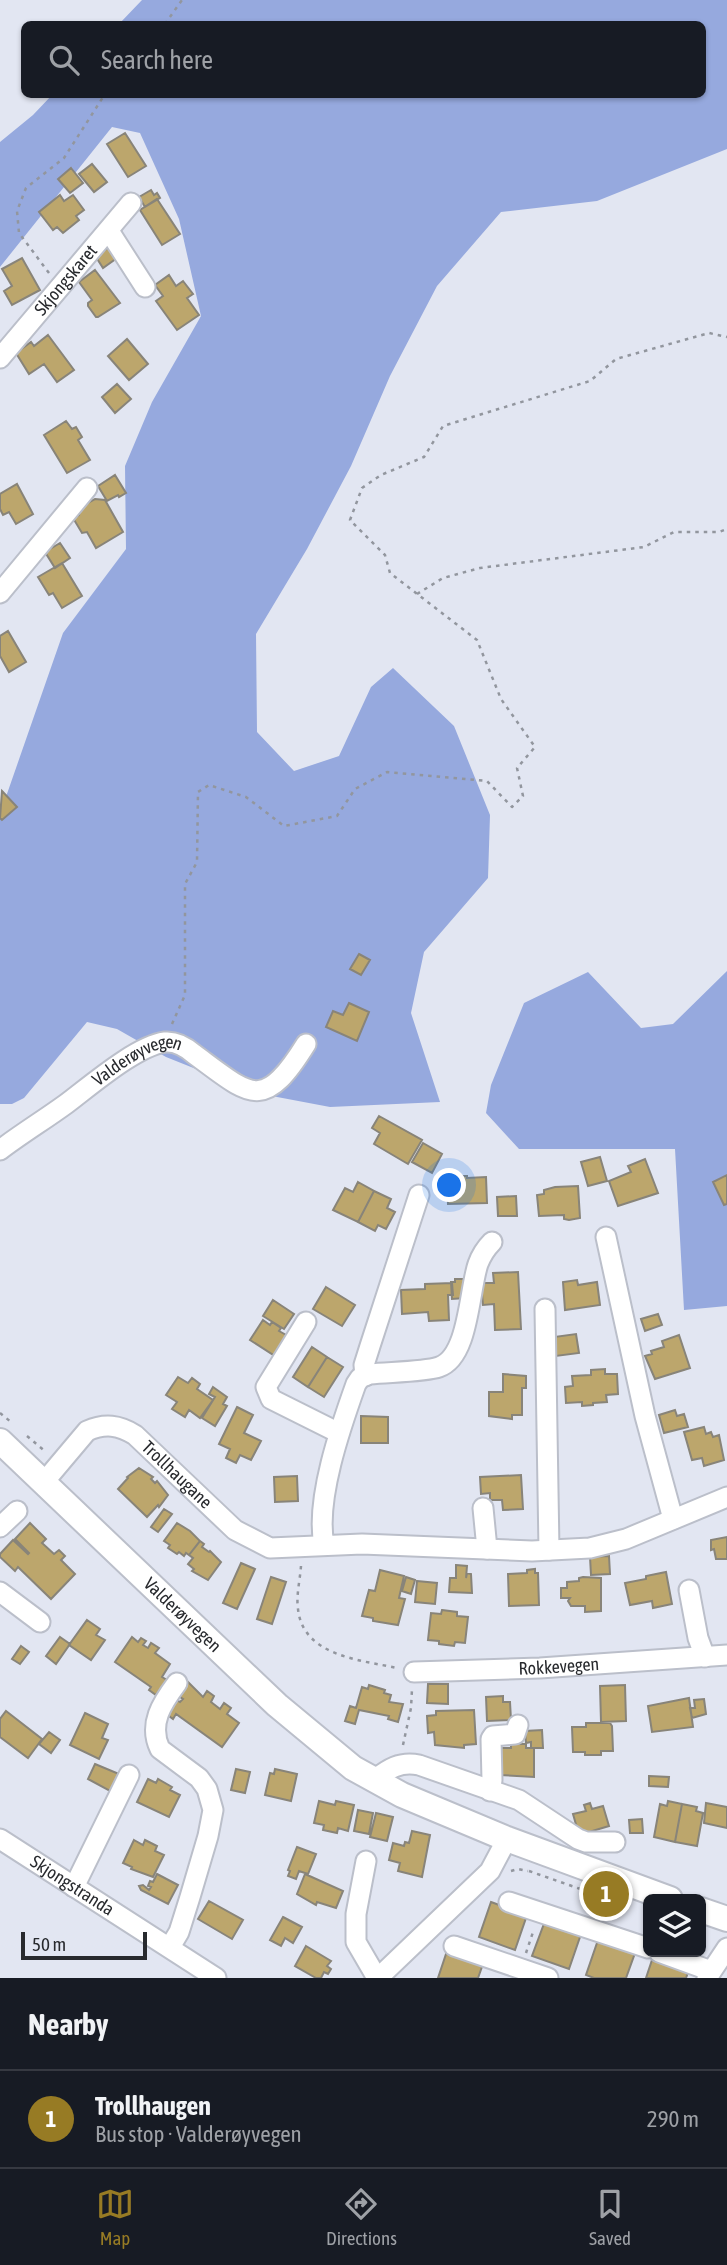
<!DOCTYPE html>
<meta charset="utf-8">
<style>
:root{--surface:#171b24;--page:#20242c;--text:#f1f3f6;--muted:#9ea1a6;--line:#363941;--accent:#977b24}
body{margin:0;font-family:"Asap Condensed",sans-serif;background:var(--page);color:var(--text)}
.controls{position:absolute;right:21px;bottom:21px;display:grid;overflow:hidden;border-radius:10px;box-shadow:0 2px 5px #0004}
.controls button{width:63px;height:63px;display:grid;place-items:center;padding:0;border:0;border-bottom:2px solid var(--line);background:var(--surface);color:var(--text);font:35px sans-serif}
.scale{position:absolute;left:21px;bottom:18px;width:126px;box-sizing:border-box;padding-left:7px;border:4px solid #282a2e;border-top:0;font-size:19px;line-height:24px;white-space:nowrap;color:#282a2e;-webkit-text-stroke:5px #e2e6f2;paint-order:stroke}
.you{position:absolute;left:450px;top:1186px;width:24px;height:24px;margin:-18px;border:5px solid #fff;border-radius:50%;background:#1a73e8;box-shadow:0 0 0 10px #1a73e833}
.badge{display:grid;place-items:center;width:46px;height:46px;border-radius:50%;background:var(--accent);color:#fff;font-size:23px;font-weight:700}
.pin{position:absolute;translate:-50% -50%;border:4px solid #fff;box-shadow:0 2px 7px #0006}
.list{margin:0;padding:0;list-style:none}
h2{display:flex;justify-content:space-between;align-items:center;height:91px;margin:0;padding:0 28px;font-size:30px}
h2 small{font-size:23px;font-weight:400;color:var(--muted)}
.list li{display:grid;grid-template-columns:46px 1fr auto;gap:21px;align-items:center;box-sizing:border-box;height:98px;padding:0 28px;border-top:2px solid var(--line)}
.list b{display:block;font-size:26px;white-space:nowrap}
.list p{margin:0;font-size:23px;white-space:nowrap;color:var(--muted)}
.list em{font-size:23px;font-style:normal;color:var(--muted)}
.icon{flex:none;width:38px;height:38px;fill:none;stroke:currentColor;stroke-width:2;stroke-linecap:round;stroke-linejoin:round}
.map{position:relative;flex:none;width:727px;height:1978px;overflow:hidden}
.search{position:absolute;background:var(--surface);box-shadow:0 2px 5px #0004;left:21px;right:21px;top:21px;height:77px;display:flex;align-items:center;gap:18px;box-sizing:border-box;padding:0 24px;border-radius:10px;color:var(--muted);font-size:26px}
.sheet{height:189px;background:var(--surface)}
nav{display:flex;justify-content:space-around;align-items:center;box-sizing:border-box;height:98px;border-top:2px solid var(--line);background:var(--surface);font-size:19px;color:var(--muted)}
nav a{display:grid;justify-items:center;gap:4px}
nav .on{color:var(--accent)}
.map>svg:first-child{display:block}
.forest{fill:#96a9de}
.building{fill:#bca66c;stroke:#888479;stroke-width:2}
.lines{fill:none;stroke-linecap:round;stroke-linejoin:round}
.minor-casing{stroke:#bbbfca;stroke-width:23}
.major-casing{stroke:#bbbfca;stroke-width:28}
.path{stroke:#92969e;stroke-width:2.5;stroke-dasharray:3.5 5;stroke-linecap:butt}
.minor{stroke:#fff;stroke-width:19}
.major{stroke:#fff;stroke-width:24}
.labels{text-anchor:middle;stroke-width:5;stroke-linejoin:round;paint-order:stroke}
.street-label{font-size:18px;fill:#282a2e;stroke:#e2e6f2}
</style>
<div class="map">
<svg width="727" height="1978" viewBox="0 0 727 1978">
<rect width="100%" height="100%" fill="#e2e6f2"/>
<path class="forest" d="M 142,0 L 727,0 L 727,149 L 597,201 L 501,212 L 437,286 L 390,376 L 351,466 L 307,549 L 256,634 L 257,732 L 294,771 L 339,756 L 371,687 L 393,668 L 454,726 L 490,815 L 488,878 L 424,952 L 411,1013 L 440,1102 L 330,1107 L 256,1093 L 166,1057 L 117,1029 L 87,1022 L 24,1098 L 12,1104 L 0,1104 L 0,814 L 63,633 L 126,549 L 125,466 L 152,402 L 201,316 L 179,219 L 140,133 L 112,127 L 0,267 L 0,142 L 33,115 L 52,95 L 702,94 L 702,24 L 119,24 Z
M 727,971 L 727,1306 L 684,1310 L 675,1149 L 519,1149 L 486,1113 L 491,1085 L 524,1003 L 588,972 L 641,1028 L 673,1024 Z"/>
<path class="building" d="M 125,133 L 146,166 L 128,177 L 107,144 Z
M 92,164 L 107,182 L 94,192 L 79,174 Z
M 71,168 L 83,183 L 70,193 L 58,179 Z
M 151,190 L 154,195 L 157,193 L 160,198 L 145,207 L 139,197 Z
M 60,195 L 64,201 L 73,195 L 84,210 L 76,216 L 79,220 L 63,233 L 57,227 L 53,230 L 39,212 Z
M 157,199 L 180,234 L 162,245 L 140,210 Z
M 109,247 L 117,258 L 103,268 L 96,257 Z
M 22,258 L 40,290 L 12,305 L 4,291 L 12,286 L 2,269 Z
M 95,270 L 120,303 L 98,317 L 96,317 L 88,306 L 88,303 L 92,300 L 79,282 Z
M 169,275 L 176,286 L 183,281 L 193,294 L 187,298 L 199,315 L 177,330 L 156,301 L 163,296 L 155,285 Z
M 48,335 L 74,370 L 57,382 L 44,364 L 29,374 L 16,353 L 31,342 L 34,346 Z
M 127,339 L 148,364 L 129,380 L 108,356 Z
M 117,384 L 131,399 L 115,413 L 102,397 Z
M 66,421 L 72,429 L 76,427 L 82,437 L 78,440 L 90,460 L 67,473 L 44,435 Z
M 115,475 L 126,493 L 119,497 L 118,495 L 107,501 L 98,486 Z
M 17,484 L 33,514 L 16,524 L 9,512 L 3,515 L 0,509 L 0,494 Z
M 95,499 L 105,500 L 123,532 L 96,548 L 87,532 L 82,533 L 73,518 L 79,515 L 80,507 Z
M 60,543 L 70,558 L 55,568 L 45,552 Z
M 62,563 L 82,596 L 62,608 L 53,593 L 49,595 L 38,577 Z
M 8,631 L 26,662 L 9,672 L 0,656 L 0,636 Z
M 2,791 L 17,807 L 2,820 L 0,818 Z
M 359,954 L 370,960 L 361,975 L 350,969 Z
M 349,1003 L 369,1012 L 357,1041 L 326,1027 L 333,1011 L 343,1015 Z
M 379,1116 L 422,1140 L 408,1164 L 374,1144 L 380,1133 L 372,1128 Z
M 423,1143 L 442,1154 L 432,1173 L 412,1162 Z
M 600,1157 L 607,1181 L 588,1186 L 581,1162 Z
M 645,1159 L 658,1193 L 618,1206 L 609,1181 L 631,1172 L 628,1166 Z
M 727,1175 L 727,1204 L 724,1205 L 713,1182 Z
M 460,1176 L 467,1176 L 467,1178 L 486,1177 L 487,1203 L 448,1204 L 447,1179 L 460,1179 Z
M 358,1182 L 374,1191 L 358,1222 L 333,1210 L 345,1188 L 353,1192 Z
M 578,1186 L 580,1218 L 569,1220 L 564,1219 L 564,1215 L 539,1216 L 537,1195 L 544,1194 L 544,1190 L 555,1187 Z
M 374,1191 L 391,1199 L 387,1208 L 395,1212 L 386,1229 L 378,1225 L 375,1231 L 358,1222 Z
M 516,1196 L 517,1216 L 498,1216 L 497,1197 Z
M 518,1272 L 521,1329 L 495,1330 L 494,1304 L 483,1305 L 481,1283 L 494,1283 L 493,1273 Z
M 455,1279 L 464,1279 L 465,1298 L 452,1299 L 451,1282 L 455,1282 Z
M 577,1280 L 578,1285 L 597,1282 L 600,1305 L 565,1310 L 563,1282 Z
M 452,1283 L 453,1295 L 448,1295 L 449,1320 L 429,1321 L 428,1312 L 402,1314 L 401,1290 L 425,1289 L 425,1284 Z
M 326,1287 L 355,1305 L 342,1326 L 313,1309 Z
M 273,1300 L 294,1314 L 284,1329 L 263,1316 Z
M 658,1314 L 662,1325 L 645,1331 L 641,1319 Z
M 263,1320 L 270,1325 L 272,1322 L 281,1328 L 279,1331 L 288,1336 L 275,1356 L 250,1340 Z
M 576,1334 L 579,1353 L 556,1356 L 554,1337 Z
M 679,1335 L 690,1368 L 655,1379 L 645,1356 L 652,1354 L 651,1351 L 664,1347 L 662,1341 Z
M 312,1347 L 327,1357 L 308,1387 L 293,1377 Z
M 327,1357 L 343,1367 L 324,1397 L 308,1387 Z
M 605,1369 L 605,1374 L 617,1374 L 618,1394 L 606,1395 L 607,1402 L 593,1403 L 593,1405 L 582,1406 L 582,1402 L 566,1403 L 565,1387 L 573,1386 L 572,1376 L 591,1375 L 591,1370 Z
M 503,1374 L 526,1376 L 526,1388 L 522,1388 L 522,1415 L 512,1415 L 512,1419 L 489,1416 L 489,1392 L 503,1392 Z
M 178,1377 L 188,1383 L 192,1378 L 200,1384 L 197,1389 L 213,1400 L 200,1418 L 189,1410 L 185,1417 L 172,1409 L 177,1402 L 166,1395 Z
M 213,1387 L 227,1397 L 223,1404 L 227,1406 L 215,1426 L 202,1418 L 215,1397 L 209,1394 Z
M 237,1407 L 253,1415 L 244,1433 L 261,1441 L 251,1460 L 240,1455 L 236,1463 L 226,1458 L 230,1449 L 219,1444 Z
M 675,1410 L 677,1416 L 684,1414 L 688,1427 L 664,1433 L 659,1415 Z
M 361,1416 L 388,1417 L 388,1443 L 361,1443 Z
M 704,1427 L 706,1434 L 711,1432 L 713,1437 L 719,1435 L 724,1460 L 704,1466 L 702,1458 L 692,1460 L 684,1432 Z
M 139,1468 L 153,1477 L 151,1479 L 155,1483 L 157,1481 L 168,1495 L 159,1507 L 158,1505 L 147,1517 L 118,1489 L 128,1478 L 127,1477 Z
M 521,1475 L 523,1509 L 503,1510 L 502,1500 L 490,1500 L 490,1493 L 481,1494 L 480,1477 Z
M 297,1476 L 298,1501 L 275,1502 L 274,1477 Z
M 164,1509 L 172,1514 L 158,1532 L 151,1527 Z
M 30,1523 L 46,1539 L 42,1543 L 54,1554 L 59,1550 L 65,1556 L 61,1560 L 75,1574 L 51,1599 L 18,1567 L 15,1571 L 0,1557 L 0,1554 L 13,1540 L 28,1554 L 29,1553 L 15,1539 Z
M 177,1523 L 190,1531 L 200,1541 L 189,1555 L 186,1553 L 184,1556 L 179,1552 L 177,1554 L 168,1548 L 170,1545 L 164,1541 Z
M 727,1537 L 727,1559 L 716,1559 L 714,1549 L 711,1550 L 711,1540 Z
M 200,1541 L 204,1544 L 202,1547 L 209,1552 L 210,1551 L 221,1562 L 208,1580 L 192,1571 L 194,1569 L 188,1564 L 193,1558 L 189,1555 Z
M 609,1556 L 610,1574 L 591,1575 L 590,1557 Z
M 241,1563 L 255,1569 L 237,1609 L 223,1603 Z
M 456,1565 L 467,1566 L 466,1578 L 467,1573 L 471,1574 L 472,1593 L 449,1592 L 450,1578 L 456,1578 Z
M 535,1569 L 535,1573 L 538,1573 L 539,1605 L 509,1606 L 508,1574 L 527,1573 L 527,1570 Z
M 380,1570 L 404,1576 L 399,1598 L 405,1599 L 398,1625 L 373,1621 L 373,1618 L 362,1616 L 369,1590 L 375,1591 Z
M 666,1572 L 672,1604 L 653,1608 L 652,1601 L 630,1605 L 625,1583 L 646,1579 L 646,1576 Z
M 271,1577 L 286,1582 L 272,1624 L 257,1619 Z
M 406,1577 L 415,1580 L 411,1594 L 402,1591 Z
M 583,1577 L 601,1578 L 601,1611 L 585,1612 L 585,1606 L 571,1606 L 568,1601 L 570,1598 L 561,1598 L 561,1588 L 567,1588 L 567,1582 L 579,1581 L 579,1578 Z
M 417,1581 L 437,1583 L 435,1604 L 415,1602 Z
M 442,1610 L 457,1612 L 457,1616 L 468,1617 L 465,1643 L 455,1642 L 454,1646 L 439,1644 L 439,1641 L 428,1640 L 431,1613 L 441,1614 Z
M 87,1620 L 100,1629 L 96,1635 L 105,1640 L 91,1660 L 69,1645 Z
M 60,1637 L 70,1644 L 56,1664 L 46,1656 Z
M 132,1637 L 138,1642 L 141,1638 L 146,1641 L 143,1645 L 148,1648 L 151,1643 L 159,1648 L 155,1653 L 170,1664 L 162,1677 L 167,1680 L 156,1695 L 149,1690 L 151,1687 L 115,1662 Z
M 21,1646 L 29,1652 L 20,1664 L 12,1659 Z
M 187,1681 L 203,1697 L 207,1691 L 214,1696 L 211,1702 L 220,1709 L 224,1703 L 231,1708 L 227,1714 L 239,1723 L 222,1747 L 176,1714 L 173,1719 L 165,1713 L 175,1699 L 180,1702 L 183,1699 L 177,1695 Z
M 428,1684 L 448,1684 L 448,1704 L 427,1703 Z
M 369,1685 L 385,1690 L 384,1693 L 391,1695 L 389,1702 L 403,1704 L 398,1722 L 388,1719 L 389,1716 L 359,1710 L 355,1724 L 345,1721 L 350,1706 L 356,1708 L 362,1687 L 368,1689 Z
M 625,1685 L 626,1721 L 601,1722 L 600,1686 Z
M 503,1696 L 503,1702 L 510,1702 L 511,1720 L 487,1721 L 486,1697 Z
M 689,1698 L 693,1727 L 652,1732 L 648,1706 Z
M 704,1699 L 706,1714 L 692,1718 L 690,1708 L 695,1708 L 694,1700 Z
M 474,1710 L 476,1744 L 464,1745 L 464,1748 L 435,1745 L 434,1732 L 428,1733 L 427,1716 L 436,1715 L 436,1711 Z
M 6,1711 L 42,1739 L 28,1758 L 0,1737 L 0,1719 Z
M 85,1713 L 108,1724 L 102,1738 L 108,1740 L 99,1759 L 70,1745 Z
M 586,1723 L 610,1723 L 612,1726 L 613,1751 L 601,1751 L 601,1755 L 585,1755 L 585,1752 L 573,1752 L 572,1727 L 586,1727 Z
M 542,1730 L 543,1748 L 531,1748 L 531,1742 L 526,1743 L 525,1731 Z
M 49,1732 L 60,1740 L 51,1753 L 39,1744 Z
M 511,1744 L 526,1744 L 526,1748 L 534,1748 L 534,1777 L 500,1775 L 499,1748 L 511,1748 Z
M 95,1764 L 119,1774 L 110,1791 L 88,1779 Z
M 236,1769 L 250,1772 L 245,1793 L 231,1790 Z
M 275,1769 L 297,1774 L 291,1801 L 265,1795 L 270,1773 L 274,1774 Z
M 649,1776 L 669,1777 L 668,1787 L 649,1786 Z
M 148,1779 L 156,1783 L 158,1779 L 172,1787 L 170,1790 L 180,1795 L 169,1817 L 137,1802 Z
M 319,1801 L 335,1805 L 336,1801 L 354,1805 L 348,1831 L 338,1828 L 337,1833 L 323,1830 L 324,1825 L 314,1823 Z
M 668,1801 L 682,1804 L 675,1842 L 654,1837 L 660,1804 L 667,1806 Z
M 590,1803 L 592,1809 L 603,1806 L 609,1826 L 579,1835 L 573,1814 L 586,1811 L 584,1805 Z
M 706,1803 L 727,1807 L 727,1828 L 704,1823 Z
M 682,1804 L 697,1807 L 696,1811 L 703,1813 L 697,1846 L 675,1842 Z
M 358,1810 L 373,1813 L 369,1834 L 354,1831 Z
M 376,1813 L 393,1817 L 387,1841 L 370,1837 Z
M 642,1819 L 643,1833 L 630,1833 L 629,1820 Z
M 412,1831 L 430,1835 L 422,1877 L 398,1871 L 400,1863 L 389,1860 L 393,1843 L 404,1846 L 405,1842 L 409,1843 Z
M 134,1840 L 143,1845 L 145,1840 L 157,1846 L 155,1851 L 164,1855 L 153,1877 L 131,1869 L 132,1867 L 123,1863 Z
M 297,1847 L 316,1854 L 308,1874 L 299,1871 L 296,1879 L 288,1876 L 290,1871 L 288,1870 Z
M 157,1874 L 178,1885 L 168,1904 L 141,1890 L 139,1886 L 143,1885 L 149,1890 L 151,1887 L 148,1886 L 150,1881 L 153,1882 Z
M 305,1874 L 343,1891 L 336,1908 L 317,1902 L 316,1905 L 297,1894 Z
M 209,1901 L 243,1920 L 232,1939 L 198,1919 Z
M 491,1902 L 527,1915 L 515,1950 L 479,1937 Z
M 283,1917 L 302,1927 L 293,1943 L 285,1938 L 281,1946 L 270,1940 Z
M 545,1921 L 581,1934 L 569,1969 L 532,1956 Z
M 598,1940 L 635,1953 L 626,1978 L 594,1978 L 586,1975 Z
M 306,1946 L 331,1961 L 327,1966 L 331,1969 L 328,1974 L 324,1972 L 321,1978 L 316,1978 L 295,1966 Z
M 448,1948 L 484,1961 L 478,1978 L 438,1978 Z
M 654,1954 L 690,1967 L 686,1978 L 646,1978 Z"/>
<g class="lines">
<g class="minor-casing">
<g id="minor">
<path d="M 109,231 L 145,287"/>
<path id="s1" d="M 0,358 L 131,203"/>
<path d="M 0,593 L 87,488"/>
<path id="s2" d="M 0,1150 C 21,1134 44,1120 66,1104 C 90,1086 136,1046 165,1042 C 177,1041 186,1047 194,1054 C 251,1096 263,1113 306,1044"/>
<path d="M 606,1237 L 645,1416 L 673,1519"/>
<path d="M 545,1309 L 549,1550"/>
<path d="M 306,1322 L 266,1387 L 271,1399 L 339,1433"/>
<path d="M 365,1376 L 364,1365 L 370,1346 L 419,1195"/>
<path id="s3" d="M 44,1482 L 87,1431 C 105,1423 119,1425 135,1435 L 235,1530 L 270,1548 L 362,1544 L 532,1551 L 590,1548 L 626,1539 L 727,1497"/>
<path d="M 483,1508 L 487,1549"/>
<path d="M 0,1527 L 17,1511"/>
<path d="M 324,1544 C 315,1500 341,1426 356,1384 L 360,1378 L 370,1374 C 388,1372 424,1372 439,1367 C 469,1357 469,1290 478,1264 C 481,1256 486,1248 492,1242"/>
<path d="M 689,1590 L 698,1638 L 705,1657"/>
<path d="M 0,1592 L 40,1622"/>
<path id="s4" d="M 414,1672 L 540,1668 L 727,1655"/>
<path d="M 374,1780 C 388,1769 400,1761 419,1765 L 519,1800 L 578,1839 L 586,1842 L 615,1842"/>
<path d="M 490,1791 L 492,1780 L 491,1739 L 493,1736 L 515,1734 L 518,1725"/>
<path id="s5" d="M 0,1839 L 216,1978"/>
<path d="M 366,1861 L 356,1914 L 356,1942 L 377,1978"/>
<path d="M 74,1887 L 129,1775"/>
<path d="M 509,1902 L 648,1948"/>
<path d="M 454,1946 L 548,1978"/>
<path d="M 170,1947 L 179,1932 L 190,1897 L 208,1836 L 213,1810 L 207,1789 L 199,1778 L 160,1749 C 148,1724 162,1703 177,1683"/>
<path d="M 659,1952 L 711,1971"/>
<path d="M 378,1978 L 490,1871 L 507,1839"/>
<path d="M 707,1978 L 727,1948"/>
</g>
</g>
<g class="major-casing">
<g id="major">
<path id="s6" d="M 0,1441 L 277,1705 L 353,1768 L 402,1795 L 507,1839 L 670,1899"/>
<path d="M 701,1910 L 727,1919"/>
</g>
</g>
<path class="path" d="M 165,24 L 182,0
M 49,273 L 19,233 L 17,211 L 26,188 L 64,158 L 105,94
M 417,594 L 443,578 L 480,568 L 644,547 L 674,532 L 719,532 L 727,529
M 172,1024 L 185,995 L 185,884 L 197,862 L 198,792 L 209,785 L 246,797 L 284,826 L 337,816 L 355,789 L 387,772 L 487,781 L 512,807 L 523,796 L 517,768 L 535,747 L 501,699 L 477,640 L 390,573 L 385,555 L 350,520 L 362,488 L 381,475 L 424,457 L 443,426 L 590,381 L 616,359 L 709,333 L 727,337
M 0,1413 L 11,1422
M 27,1436 L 46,1452
M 301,1566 C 300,1580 296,1596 298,1609 C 303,1656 360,1660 397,1668
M 403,1745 L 411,1708 L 412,1689
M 511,1871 L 518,1869 L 528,1871
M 529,1871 L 589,1892
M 526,1953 L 534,1929"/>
<use href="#minor" class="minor"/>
<use href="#major" class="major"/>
</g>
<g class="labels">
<g class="street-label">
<text dy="6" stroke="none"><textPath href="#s1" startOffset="102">Skjongskaret</textPath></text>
<text dy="6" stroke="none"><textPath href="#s2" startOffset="166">Valderøyvegen</textPath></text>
<text dy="6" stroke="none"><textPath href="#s3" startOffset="175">Trollhaugane</textPath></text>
<text dy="6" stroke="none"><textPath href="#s6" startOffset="252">Valderøyvegen</textPath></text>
<text dy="6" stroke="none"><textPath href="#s4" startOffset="145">Rokkevegen</textPath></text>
<text dy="6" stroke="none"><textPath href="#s5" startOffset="86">Skjongstranda</textPath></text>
</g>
</g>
</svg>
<div class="controls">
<button><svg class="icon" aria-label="layers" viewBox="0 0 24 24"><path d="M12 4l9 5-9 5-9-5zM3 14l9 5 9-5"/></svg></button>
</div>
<div class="scale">50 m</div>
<div class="you"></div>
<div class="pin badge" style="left:606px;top:1894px">1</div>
<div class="search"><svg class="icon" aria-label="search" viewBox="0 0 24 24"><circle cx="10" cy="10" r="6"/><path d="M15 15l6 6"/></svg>Search here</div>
</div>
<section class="sheet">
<h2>Nearby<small></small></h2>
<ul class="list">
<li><span class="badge">1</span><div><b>Trollhaugen</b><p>Bus stop · Valderøyvegen</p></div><em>290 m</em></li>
</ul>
</section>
<nav>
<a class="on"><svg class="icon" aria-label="map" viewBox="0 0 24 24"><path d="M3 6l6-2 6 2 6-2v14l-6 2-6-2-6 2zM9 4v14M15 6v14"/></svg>Map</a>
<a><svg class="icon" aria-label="directions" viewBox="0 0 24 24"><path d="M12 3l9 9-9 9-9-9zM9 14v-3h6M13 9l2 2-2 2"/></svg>Directions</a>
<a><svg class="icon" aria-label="saved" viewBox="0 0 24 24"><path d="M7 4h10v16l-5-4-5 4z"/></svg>Saved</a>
</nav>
